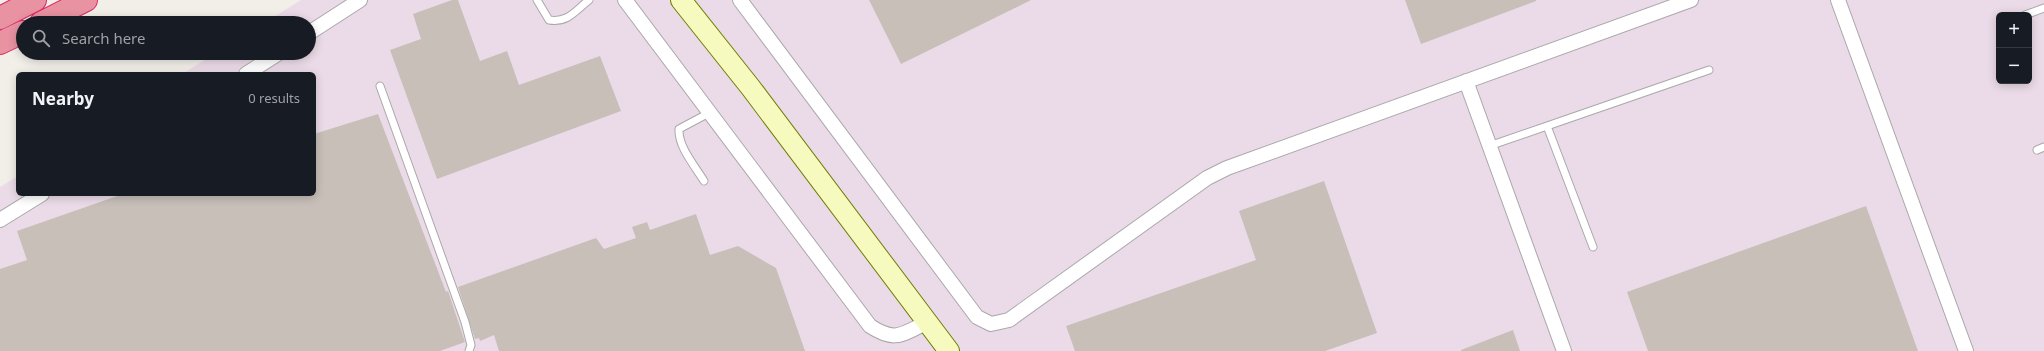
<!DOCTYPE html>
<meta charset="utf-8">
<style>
:root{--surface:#171b24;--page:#242831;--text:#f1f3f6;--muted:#9ea1a6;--line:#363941}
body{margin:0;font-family:"Noto Sans",sans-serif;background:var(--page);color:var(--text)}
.controls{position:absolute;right:12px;top:12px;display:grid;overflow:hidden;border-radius:6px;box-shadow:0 2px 10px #0003}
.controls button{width:36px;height:36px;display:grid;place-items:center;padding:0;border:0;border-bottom:1px solid var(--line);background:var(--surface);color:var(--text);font:20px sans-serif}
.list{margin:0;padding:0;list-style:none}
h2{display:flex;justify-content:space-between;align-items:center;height:52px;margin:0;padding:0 16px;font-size:17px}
h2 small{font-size:13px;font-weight:400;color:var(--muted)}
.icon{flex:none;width:22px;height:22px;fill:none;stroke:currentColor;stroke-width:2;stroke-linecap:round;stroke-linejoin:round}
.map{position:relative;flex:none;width:2044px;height:351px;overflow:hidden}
.search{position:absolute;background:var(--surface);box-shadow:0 2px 10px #0003;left:16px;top:16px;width:300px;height:44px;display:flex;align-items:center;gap:10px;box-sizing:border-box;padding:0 14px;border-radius:22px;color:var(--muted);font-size:15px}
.panel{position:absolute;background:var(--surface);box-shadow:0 2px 10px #0003;left:16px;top:72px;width:300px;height:124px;border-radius:6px}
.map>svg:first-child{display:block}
.industrial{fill:#ebdbe8;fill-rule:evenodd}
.building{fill:#c7bfb8}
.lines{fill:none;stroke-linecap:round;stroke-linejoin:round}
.lane-casing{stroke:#a9a9a9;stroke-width:9}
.street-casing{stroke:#a9a9a9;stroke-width:16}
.secondary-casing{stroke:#707d05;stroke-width:22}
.highway-casing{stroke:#dc2a67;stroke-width:24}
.lane{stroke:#fff;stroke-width:7}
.street{stroke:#fff;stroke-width:14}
.secondary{stroke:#f7fabf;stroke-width:20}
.highway{stroke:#e892a2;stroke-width:22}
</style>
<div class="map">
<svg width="2044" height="351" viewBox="0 0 2044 351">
<rect width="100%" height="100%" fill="#f2efe9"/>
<path class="industrial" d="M 301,0 L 2044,0 L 2044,351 L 0,351 L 0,187 L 18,176 L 18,194 L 314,194 L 314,74 L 182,74 L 216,53 L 309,53 L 309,23 L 264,23 ZM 1999,15 L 2029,15 L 2029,81 L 1999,81 Z"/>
<path class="building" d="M 452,0 L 458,0 L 480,61 L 507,51 L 519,85 L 600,56 L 621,111 L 437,179 L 390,50 L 421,39 L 413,14 Z
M 869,0 L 1031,0 L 901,64 Z
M 1405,0 L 1536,0 L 1536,1 L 1421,44 Z
M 378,114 L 446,292 L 448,291 L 465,342 L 440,351 L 0,351 L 0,269 L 27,260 L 17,231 L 123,194 L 314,194 L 314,134 Z
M 1324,181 L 1377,333 L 1325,351 L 1075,351 L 1066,326 L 1256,260 L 1239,211 Z
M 1866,206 L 1918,351 L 1648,351 L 1627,292 Z
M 696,214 L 710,255 L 738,246 L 776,268 L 805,351 L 499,351 L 494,335 L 480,341 L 479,338 L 475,339 L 458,287 L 596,238 L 604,249 L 636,238 L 632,227 L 647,222 L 650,230 Z
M 1513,330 L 1520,351 L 1461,351 L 1461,350 Z"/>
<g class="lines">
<g class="lane-casing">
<path id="lane" d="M 537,0 L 549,20 C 568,23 575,11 589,0
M 2025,15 L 2044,8
M 380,86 L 465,322 L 471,345 L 469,351
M 1547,126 L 1709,70
M 1489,146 L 1547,126 L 1593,247
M 2037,150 L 2044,147
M 704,181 C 695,166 678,147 679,129 L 709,113"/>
</g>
<g class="street-casing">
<path id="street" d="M 625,0 L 870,326 C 896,343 902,334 928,322
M 740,0 L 977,317 L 991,324 L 1009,320 L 1207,178 L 1227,168 L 1691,0
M 1838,0 L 1966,351
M 309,33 L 360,0
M 246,74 L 279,53
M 1466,81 L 1564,351
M 0,220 L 42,194"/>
</g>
<g class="secondary-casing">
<path id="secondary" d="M 681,0 L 751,88 L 949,351"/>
</g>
<g class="highway-casing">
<path id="highway" d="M 0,18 L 35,0
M 41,23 L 86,0
M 0,43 L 23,32"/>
</g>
<use href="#lane" class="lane"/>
<use href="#street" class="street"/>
<use href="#secondary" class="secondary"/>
<use href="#highway" class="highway"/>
</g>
</svg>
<div class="controls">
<button>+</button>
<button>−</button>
</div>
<div class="search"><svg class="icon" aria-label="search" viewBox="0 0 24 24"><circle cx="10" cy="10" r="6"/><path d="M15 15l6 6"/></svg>Search here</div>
<section class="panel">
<h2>Nearby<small>0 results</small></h2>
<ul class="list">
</ul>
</section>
</div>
